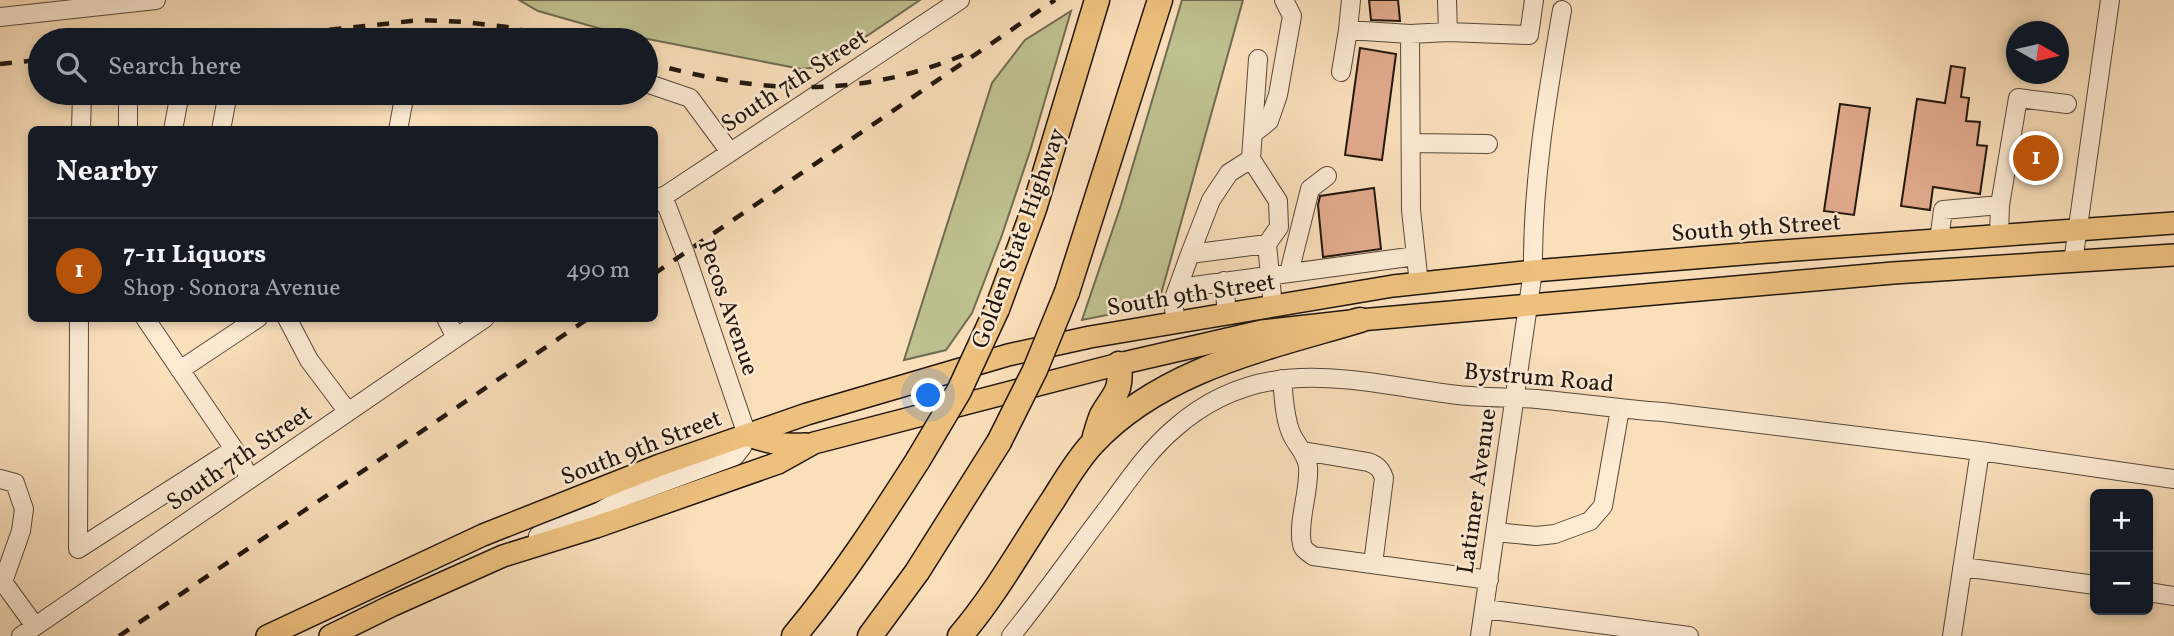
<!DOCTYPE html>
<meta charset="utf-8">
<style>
:root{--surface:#171b24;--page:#242831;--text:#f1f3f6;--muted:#9ea1a6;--line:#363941;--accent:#b45309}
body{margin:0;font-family:Vollkorn,serif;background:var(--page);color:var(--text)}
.controls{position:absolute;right:21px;bottom:21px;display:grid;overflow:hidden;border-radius:10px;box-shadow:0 4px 10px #0003}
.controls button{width:63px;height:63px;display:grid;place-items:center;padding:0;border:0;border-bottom:2px solid var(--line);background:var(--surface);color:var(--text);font:35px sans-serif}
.compass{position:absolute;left:2006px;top:21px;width:63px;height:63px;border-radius:50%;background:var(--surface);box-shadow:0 4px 10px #0003;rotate:98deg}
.you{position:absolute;left:929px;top:396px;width:24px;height:24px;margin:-18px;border:5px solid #fff;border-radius:50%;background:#1a73e8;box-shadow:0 0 0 10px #1a73e833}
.badge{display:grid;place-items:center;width:46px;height:46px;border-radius:50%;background:var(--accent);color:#fff;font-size:23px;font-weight:700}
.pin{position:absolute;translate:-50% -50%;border:4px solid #fff;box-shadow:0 2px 7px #0006}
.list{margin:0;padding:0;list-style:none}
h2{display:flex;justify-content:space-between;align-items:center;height:91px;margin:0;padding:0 28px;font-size:30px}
h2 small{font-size:23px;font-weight:400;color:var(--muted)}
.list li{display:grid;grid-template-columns:46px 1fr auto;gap:21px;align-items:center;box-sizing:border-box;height:105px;padding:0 28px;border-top:2px solid var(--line)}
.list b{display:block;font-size:26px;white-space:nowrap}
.list p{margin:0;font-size:23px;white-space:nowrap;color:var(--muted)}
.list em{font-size:23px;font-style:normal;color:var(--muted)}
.icon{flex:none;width:38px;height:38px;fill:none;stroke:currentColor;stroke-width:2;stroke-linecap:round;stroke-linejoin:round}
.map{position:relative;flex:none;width:2174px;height:636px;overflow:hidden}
.search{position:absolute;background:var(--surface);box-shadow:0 4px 10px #0003;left:28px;top:28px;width:630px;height:77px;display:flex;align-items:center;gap:18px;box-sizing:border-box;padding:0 24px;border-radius:38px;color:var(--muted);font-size:26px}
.panel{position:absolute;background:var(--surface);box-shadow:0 4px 10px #0003;left:28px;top:126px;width:630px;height:196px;border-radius:10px}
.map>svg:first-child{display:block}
.green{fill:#bfc190;stroke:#706c50;stroke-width:2}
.building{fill:#e3aa8d;stroke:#21160f;stroke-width:2}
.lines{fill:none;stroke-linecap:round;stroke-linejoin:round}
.minor-casing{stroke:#57483a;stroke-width:20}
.major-casing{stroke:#21160f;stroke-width:24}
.highway-casing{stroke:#21160f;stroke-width:27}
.minor{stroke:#fcead3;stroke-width:18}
.major{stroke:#edc07e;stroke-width:21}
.highway{stroke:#edc07e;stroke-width:24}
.rail{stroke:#21160f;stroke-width:4.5;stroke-dasharray:12 12;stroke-linecap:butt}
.highway-bridge-casing{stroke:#21160f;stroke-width:27;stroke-linecap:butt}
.highway-bridge{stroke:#edc07e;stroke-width:24}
.labels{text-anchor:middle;stroke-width:5;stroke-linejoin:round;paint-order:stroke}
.street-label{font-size:24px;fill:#21160f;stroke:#fcead3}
</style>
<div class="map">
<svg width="2174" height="636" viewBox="0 0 2174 636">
<rect width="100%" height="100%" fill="#fadfbb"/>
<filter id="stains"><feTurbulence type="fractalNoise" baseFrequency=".00286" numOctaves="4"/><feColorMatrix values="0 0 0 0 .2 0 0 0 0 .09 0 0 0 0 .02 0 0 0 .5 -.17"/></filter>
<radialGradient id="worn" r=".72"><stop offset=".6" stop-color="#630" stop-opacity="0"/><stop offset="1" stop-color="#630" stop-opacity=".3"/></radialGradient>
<path class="green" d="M 519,0 L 920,0 L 821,67 L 801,69 L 612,32 L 538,11 Z
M 1182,0 L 1243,0 L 1158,305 L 1082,320 L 1121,205 Z
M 1071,11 L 1031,148 L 1002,235 L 972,313 L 946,350 L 904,360 L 992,83 L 1025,40 Z"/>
<path class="building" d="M 1369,0 L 1398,0 L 1400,21 L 1371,20 Z
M 1360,48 L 1396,54 L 1382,160 L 1345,155 Z
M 1951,66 L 1965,68 L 1961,97 L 1969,98 L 1966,121 L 1980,122 L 1977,145 L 1987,146 L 1980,194 L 1933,187 L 1930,210 L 1901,206 L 1917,99 L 1945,103 Z
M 1840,104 L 1870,108 L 1854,215 L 1824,211 Z
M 1374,188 L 1381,249 L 1323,257 L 1318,205 L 1320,196 Z"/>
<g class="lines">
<g class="minor-casing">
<path id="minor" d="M 1351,0 L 1348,30 L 1410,34
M 1447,0 L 1448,32
M 0,17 L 156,0
M 1341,72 L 1348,30
M 646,83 L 690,98 L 730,152
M 81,130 L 82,93
M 128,130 L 128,93
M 173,130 L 180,93
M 221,130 L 228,93
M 398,130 L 405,93
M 1254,133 L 1269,121 L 1278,95 L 1292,16 L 1284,0
M 1411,143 L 1488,144
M 1251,159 L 1278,201 L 1279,227 L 1267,244
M 654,203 L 960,0
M 1999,235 L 2000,205 L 2018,98 L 2067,104
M 1939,240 L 1943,210 L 2000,205
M 1190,254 L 1211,200 L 1229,173 L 1251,159 L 1258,59
M 2073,262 L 2110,0
M 1289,273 L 1310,189 L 1327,176
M 1224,281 L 1227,315
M 1419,284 L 1411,210 L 1410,34 L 1448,32 L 1529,35 L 1534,0
M 1179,288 L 1416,256
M 79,318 L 78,549 L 234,449
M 145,318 L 234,449 L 250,479
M 287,318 L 309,360 L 348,412
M 446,318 L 456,338
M 1176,323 L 1173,301 L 1190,254 L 1267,244 L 1273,307
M 180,370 L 258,318
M 1282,379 C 1284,397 1284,416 1291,433 C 1296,445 1307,454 1308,467 C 1310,490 1297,523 1302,544 C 1303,550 1308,552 1313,556 L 1489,580
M 1303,451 L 1368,462 C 1377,465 1381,469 1384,478 L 1373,564
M 0,479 L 15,483 L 24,509 L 21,531 L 3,582
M 1495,532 L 1536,536 L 1555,534 L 1590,521 L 1603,506 L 1620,409
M 538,536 L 599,512 L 624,497 L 735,456 L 742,447 L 747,435 L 685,253 L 663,196
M 1963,567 L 2095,585
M 0,584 L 3,582 L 35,626
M 2148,592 L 2174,596
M 1485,609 L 1689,636
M 21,636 L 485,318
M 1011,636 C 1045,594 1077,548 1110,505 C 1130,478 1149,450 1175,428 C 1263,351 1354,382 1458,395 C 1484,398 1511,397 1537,399 C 1579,403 1621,409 1663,412 L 1980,451 L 2174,479
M 1480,636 L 1533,271 C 1532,184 1547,96 1562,10
M 1952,636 L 1980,451"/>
</g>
<g class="major-casing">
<path id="major" d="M 747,435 C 770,444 782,445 806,444
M 267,636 L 483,535 L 660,465 L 807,414 L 1008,355 L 1090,337 L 1393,286 L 1533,271 L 1768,252 L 2174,223
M 330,636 L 391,606 L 503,556 L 596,527 L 778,463 L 814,443 L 1119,364 L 1262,331 L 1360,320 L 1893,273 L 2174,255"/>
</g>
<g class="highway-casing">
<path id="highway" d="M 1067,292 L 1160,0
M 997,309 L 1034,209 L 1097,0
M 1095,436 C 1097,430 1099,422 1102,415 C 1115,393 1122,392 1119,364
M 794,636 C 840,581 879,521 918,460
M 870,636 L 917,572 L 999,442
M 960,636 C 996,594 1022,546 1053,500 C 1065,481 1077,460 1093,443 C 1162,369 1267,348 1360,320"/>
</g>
<use href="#minor" class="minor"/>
<use href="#major" class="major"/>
<use href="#highway" class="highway"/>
<path class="rail" d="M 234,40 L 421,20 L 464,22 L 507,27 L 569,40
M 646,62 C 759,94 858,100 968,53
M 0,64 L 40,60
M 654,274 L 1055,0
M 119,636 L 589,318"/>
<g class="highway-bridge-casing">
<path id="highway-bridge" d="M 999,442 L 1035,370 L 1067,292
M 918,460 L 959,391 L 997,309"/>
</g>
<use href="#highway-bridge" class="highway-bridge"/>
</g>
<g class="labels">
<g class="street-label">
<text transform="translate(794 80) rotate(-33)" y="8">South 7th Street</text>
<text transform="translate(1756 227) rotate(-4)" y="8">South 9th Street</text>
<text transform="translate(1018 238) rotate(-70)" y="8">Golden State Highway</text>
<text transform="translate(1191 294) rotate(-9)" y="8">South 9th Street</text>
<text transform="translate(729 307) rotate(71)" y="8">Pecos Avenue</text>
<text transform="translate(1539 377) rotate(5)" y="8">Bystrum Road</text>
<text transform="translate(641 447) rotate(-21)" y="8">South 9th Street</text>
<text transform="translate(239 457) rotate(-34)" y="8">South 7th Street</text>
<text transform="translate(1476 491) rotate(-82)" y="8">Latimer Avenue</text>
</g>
</g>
<rect width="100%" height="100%" filter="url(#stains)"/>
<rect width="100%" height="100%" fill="url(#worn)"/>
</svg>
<div class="controls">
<button>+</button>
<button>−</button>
</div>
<svg class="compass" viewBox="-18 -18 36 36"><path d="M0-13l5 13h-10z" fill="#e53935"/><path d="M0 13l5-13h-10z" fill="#9ea1a6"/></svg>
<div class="you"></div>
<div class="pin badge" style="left:2036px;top:158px">1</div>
<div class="search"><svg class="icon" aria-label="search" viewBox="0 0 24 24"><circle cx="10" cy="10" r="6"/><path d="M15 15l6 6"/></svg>Search here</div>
<section class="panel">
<h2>Nearby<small></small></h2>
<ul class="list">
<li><span class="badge">1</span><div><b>7-11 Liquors</b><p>Shop · Sonora Avenue</p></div><em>490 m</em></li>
</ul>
</section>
</div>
